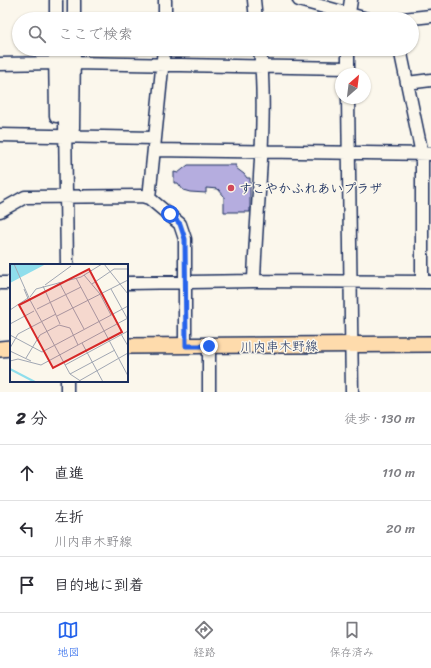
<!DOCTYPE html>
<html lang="ja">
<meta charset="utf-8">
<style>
:root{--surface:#fff;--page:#f2f2f3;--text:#2b2b33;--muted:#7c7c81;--line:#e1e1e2;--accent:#2563eb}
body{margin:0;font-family:Sriracha,"Klee One",sans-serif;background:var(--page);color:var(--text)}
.compass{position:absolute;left:335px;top:68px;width:36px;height:36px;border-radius:50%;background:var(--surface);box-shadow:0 1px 3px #0004;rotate:28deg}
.stop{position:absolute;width:12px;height:12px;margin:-9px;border:3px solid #2563eb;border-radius:50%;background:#fff}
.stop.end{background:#2563eb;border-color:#fff;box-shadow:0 1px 4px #0008}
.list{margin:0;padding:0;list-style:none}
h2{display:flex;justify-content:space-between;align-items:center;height:52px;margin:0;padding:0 16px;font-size:17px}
h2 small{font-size:13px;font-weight:400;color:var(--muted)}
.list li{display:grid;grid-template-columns:26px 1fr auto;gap:12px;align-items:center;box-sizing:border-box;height:56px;padding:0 16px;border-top:1px solid var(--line)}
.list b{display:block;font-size:15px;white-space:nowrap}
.list p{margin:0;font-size:13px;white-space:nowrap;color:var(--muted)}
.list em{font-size:13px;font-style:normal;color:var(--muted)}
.icon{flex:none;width:22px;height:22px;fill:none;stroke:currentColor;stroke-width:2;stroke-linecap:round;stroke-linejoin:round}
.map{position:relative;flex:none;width:431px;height:392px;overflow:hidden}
.search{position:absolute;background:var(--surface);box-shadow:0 1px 3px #0004;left:12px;right:12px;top:12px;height:44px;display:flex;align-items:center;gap:10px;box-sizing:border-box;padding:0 14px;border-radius:22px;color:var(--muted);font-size:15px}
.sheet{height:220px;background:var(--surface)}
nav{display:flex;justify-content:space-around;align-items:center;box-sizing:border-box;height:56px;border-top:1px solid var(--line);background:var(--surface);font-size:11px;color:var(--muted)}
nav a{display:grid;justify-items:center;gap:2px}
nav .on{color:var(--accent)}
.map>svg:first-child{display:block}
.building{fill:#b5addf;stroke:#1b2f5e}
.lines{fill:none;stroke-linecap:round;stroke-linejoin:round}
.minor-casing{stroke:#1b2f5e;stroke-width:15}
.major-casing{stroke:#1b2f5e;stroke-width:18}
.minor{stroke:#fbf7ec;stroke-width:12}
.major{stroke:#fedbac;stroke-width:15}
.route{stroke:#2563eb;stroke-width:5}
.poi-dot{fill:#d1495b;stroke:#fbf7ec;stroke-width:1.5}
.labels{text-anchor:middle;stroke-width:3;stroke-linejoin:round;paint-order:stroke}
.poi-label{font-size:13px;font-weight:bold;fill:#1b2f5e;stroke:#fbf7ec;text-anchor:start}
.street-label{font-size:13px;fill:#1b2f5e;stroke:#fbf7ec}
.inset-river{fill:none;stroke:#8fdeec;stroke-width:2}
.inset-road{fill:none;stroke:#a1a7b3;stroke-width:1}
.view{fill:#d62828;fill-opacity:0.15;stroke:#d62828;stroke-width:2}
.inset-edge{fill:none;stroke:#1b2f5e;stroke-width:2}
</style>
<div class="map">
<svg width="431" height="392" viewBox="0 0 431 392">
<rect width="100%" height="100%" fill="#fbf7ec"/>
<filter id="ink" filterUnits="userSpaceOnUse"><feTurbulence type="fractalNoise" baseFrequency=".025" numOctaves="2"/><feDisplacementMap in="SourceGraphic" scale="8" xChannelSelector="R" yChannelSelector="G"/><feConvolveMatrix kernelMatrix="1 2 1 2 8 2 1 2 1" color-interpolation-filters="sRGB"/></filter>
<g filter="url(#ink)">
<path class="building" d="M 188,165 L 236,165 L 236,168 L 244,174 L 247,178 L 250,178 L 250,212 L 224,212 L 224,196 L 218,189 L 206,188 L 206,193 L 190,192 L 183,190 L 178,183 L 174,183 L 174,172 L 178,173 Z"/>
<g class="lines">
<g class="minor-casing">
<path id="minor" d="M 254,0 L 256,19
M 299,0 L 367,19
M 56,19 L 56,0
M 74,19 L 74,0
M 165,19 L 165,0
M 348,19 L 351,0
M 403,19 L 431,16
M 55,49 L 56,116
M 64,49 L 67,265
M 400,49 L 422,154 L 422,282
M 73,63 L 348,68
M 0,64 L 55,63
M 348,74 L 348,49
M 407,83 L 431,80
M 348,98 L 352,392
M 73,128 L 74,49
M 0,135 L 154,138
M 154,150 L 431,154
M 149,198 L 164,49
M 0,211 L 25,197 L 142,196 L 149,198 L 180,224 L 185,239 L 185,346
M 254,281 C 256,206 268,122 260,49
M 0,283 L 11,283
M 127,283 L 254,281 L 431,282
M 67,392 L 67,381
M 209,392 L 209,346"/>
</g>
<g class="major-casing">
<path id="major" d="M 127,346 L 431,344
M 0,349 L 11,348"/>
</g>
<use href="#minor" class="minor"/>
<use href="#major" class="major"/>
</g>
</g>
<g class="lines" filter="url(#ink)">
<path class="route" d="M 170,214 L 180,224 L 185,239 L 186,346 L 209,346"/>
</g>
<circle class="poi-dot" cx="231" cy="188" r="4"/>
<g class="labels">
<g class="poi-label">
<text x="239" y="193">すこやかふれあいプラザ</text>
</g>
<g class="street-label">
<text transform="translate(279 346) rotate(-1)" y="5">川内串木野線</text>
</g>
</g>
<g transform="translate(10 264)">
<rect width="118" height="118" fill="#fbf7ec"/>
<path d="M 0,0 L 36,0 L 0,19 Z" fill="#8fdeec"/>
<path class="inset-river" d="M 0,105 L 25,118"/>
<path class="inset-road" d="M 4,0 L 20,36 L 60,110 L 72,118M 94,0 L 118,30M 74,11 L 90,30 L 101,51M 66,14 L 118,112M 49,18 L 74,65M 82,20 L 104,5 L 118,5M 35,21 L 61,2M 33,22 L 50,60M 14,25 L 19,37M 101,25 L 117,54M 20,33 L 26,25 L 71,13 L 92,0M 27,45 L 71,23M 0,46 L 18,34M 47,52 L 118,16M 0,60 L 24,47M 111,70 L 118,82M 0,71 L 32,88 L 118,42M 72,79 L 93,118M 0,84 L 8,70 L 46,50M 0,87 L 21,97M 16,94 L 30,71 L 49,61 L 60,64 L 68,81M 0,97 L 8,95 L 31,101 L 118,54M 55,101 L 118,67M 60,110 L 105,86M 69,117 L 118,89"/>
<path class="view" d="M 79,5 L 112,68 L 43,104 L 9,41 Z"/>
<rect width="118" height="118" class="inset-edge"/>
</g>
</svg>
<svg class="compass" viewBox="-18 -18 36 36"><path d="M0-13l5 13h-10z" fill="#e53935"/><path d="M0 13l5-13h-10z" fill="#7c7c81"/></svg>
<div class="stop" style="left:170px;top:214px"></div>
<div class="stop end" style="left:209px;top:346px"></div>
<div class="search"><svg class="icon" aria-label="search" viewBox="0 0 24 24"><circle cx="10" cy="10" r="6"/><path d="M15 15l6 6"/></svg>ここで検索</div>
</div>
<section class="sheet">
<h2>2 分<small>徒歩 · 130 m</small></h2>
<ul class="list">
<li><svg class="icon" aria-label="ahead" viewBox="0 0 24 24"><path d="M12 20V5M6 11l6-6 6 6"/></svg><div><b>直進</b></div><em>110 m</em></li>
<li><svg class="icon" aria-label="left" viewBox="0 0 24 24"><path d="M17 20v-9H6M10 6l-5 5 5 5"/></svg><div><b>左折</b><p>川内串木野線</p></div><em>20 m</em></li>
<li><svg class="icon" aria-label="arrive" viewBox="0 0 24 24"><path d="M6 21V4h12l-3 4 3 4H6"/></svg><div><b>目的地に到着</b></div></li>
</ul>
</section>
<nav>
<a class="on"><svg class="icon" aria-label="map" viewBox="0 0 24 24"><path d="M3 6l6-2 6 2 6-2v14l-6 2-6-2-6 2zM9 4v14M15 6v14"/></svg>地図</a>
<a><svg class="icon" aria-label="directions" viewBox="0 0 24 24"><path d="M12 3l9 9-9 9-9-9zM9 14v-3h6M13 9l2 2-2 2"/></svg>経路</a>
<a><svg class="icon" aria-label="saved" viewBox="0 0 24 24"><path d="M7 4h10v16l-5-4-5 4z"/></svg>保存済み</a>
</nav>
